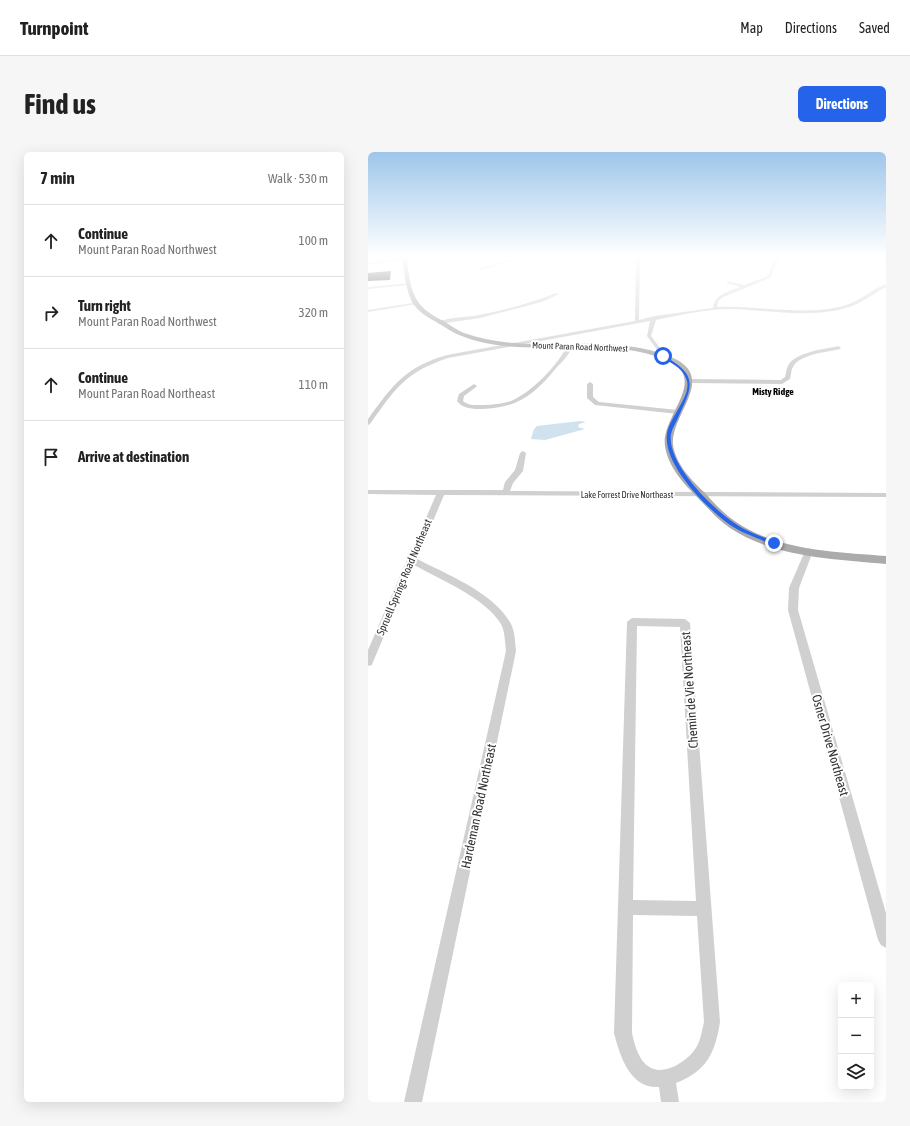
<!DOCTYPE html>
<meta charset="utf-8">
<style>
:root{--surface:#fff;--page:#f6f6f6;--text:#222;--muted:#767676;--line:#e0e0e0;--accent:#2563eb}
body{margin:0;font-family:"Asap Condensed",sans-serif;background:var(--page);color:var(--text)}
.controls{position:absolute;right:12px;bottom:12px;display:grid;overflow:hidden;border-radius:6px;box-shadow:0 4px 16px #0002}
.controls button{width:36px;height:36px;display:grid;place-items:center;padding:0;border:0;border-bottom:1px solid var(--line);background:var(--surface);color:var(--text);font:20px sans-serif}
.stop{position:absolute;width:12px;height:12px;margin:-9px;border:3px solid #2563eb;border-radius:50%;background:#fff}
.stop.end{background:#2563eb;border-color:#fff;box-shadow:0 1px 4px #0008}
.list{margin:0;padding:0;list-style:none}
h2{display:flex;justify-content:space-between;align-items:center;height:52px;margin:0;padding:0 16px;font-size:17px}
h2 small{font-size:13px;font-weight:400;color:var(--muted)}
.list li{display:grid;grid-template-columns:26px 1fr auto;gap:12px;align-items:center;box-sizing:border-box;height:72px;padding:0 16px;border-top:1px solid var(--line)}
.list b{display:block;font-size:15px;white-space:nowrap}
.list p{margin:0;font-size:13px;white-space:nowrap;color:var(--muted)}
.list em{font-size:13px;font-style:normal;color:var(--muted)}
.icon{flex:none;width:22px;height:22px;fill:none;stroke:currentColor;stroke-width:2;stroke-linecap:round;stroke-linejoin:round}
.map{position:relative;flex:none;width:518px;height:950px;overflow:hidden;border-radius:6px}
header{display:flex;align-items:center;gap:24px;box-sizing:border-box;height:56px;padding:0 20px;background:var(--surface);border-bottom:1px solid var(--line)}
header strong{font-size:19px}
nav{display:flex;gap:22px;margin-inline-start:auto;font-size:14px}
.intro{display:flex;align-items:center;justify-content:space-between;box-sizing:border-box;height:96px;padding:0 24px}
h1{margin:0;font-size:28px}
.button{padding:10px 18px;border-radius:6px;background:var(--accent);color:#fff;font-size:14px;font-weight:700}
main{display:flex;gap:24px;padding:0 24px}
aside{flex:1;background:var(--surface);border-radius:6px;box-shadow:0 4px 16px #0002}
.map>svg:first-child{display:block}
.water{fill:#cfe2ee}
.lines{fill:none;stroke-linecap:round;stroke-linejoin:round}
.stream{stroke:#cfe2ee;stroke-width:1}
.building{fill:#1a1a1a}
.minor{fill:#d0d0d0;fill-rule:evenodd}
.major{fill:#ababab;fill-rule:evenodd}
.route{fill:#2563eb}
.labels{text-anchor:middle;stroke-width:4;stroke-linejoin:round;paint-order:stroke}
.far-street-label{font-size:9px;fill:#333;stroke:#fff}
.far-neighbourhood-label{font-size:10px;font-weight:bold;fill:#000;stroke:#fff}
.street-label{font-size:11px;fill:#333;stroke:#fff}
.near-street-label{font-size:13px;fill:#333;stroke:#fff}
</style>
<header>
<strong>Turnpoint</strong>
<nav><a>Map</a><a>Directions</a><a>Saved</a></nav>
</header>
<div class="intro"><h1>Find us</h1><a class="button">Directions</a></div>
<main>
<aside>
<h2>7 min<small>Walk · 530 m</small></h2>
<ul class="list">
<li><svg class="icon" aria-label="ahead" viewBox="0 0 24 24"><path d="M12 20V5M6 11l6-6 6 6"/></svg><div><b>Continue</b><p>Mount Paran Road Northwest</p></div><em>100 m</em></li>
<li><svg class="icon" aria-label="right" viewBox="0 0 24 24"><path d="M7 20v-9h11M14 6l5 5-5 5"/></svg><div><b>Turn right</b><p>Mount Paran Road Northwest</p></div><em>320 m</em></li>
<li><svg class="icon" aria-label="ahead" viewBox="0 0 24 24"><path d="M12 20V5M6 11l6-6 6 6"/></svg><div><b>Continue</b><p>Mount Paran Road Northeast</p></div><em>110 m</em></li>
<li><svg class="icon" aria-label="arrive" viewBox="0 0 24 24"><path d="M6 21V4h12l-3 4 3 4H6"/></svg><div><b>Arrive at destination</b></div></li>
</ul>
</aside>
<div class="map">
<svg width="518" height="950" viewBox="0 0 518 950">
<rect width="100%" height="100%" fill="#fff"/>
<path class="water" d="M 212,269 L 218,270 L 211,272 L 210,275 L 217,277 L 177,288 L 163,287 L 166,277 L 169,274 Z"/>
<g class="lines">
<path class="stream" d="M 310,103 L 310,109 L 317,116"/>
</g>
<path class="building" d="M 23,119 L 22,128 L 0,129 L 0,121 Z"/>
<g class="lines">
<path class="minor" d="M 63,103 L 70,103 L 0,113 L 0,111 Z
M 159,103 L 164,103 L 113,118 L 110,117 Z
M 268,103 L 272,103 L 271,168 L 287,164 L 345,156 C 347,142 360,140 372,135 L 359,131 L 359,129 L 376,133 L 400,124 L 408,103 L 412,103 L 402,126 L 355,145 L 350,149 L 349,155 C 388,153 442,165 478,153 C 492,149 504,137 518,132 L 518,135 C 506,141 494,151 481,155 C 446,167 399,158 363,157 C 337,157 312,163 288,168 L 283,184 L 298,204 L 295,206 L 279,184 L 282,169 L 80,206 C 36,221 28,236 2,272 L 0,273 L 0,267 C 25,233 37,215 79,203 L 267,169 Z
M 504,103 L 518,105 L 518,107 L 505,104 Z
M 42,131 L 41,133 L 0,137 L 0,135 Z
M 188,141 L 191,142 L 174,150 L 112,166 L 71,172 L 69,171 C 80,164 98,166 111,163 C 137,158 163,151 188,141 Z
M 51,150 L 49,152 L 0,160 L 0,158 Z
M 199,194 L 204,195 C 201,203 195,209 189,215 C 167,242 150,256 114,257 C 105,257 95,257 89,249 L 91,242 L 106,232 L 109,234 L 108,235 L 96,244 L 95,249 C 101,254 108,253 115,253 C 125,253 134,252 143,249 C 163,241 190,213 199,194 Z
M 471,194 L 473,197 C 460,200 431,202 425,215 C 423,218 423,223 422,227 L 414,232 L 321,231 L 318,229 L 321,227 L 413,228 L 417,225 C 418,222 418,219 419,216 C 424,200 457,197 471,194 Z
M 222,230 L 225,232 L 225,245 L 231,250 L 310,258 L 313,260 L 310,262 L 227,253 L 219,246 L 219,232 Z
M 155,299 L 158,301 L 155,319 L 145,331 L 142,339 L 518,341 L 518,345 L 76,343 L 49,407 C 78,422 127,441 143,472 C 147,480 147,490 148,499 L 54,950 L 36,950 L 138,499 C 137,490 137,480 133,472 C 116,445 73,428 46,413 L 5,510 L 4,513 L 0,514 L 0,498 L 39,408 L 39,407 L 41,405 L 68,343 L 0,342 L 0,338 L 135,338 L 137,330 L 147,318 L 152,301 Z
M 441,396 L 445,399 L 431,436 L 430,458 L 518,761 L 518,796 L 513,793 L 510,788 L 420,458 L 421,436 L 437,399 Z
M 264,466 L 317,467 L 322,471 L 352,870 C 347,901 339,919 308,931 L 311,950 L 293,950 L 291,935 C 262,937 252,904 246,881 L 259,470 ZM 269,474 L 312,475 L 328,749 L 265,748 ZM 265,763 L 329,764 L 336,870 C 334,878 333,887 329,894 C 324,903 317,908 309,913 C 280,928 269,906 264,881 Z"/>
<path class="major" d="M 34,103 L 38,103 C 41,119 41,138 51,151 C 57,159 67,165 76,169 C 82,173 89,178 96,181 C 163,205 237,178 303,205 C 351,225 302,262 305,293 C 308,312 323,328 336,340 C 346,351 356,362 368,370 C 411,399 468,400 518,404 L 518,412 C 466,407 408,406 362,376 C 350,368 340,356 330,346 C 316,332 300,315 297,294 C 292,265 343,226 298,208 C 232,181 157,210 91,183 C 84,180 77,175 70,171 C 61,166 50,160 44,150 C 37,135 36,119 34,103 Z"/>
</g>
<linearGradient id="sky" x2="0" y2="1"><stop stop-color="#9ec6ea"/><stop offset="0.44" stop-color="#fff"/><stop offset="1" stop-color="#fff" stop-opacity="0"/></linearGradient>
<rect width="518" height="236" fill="url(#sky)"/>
<path class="route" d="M 293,204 L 296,204 C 332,224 324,235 309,268 C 307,272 304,277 303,282 C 298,313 351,364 376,377 C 386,382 397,386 408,390 L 408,392 C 402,393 396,389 391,387 C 379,382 368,378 358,370 C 336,353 295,312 299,282 C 301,266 323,245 319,229 C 315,215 303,212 293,204 Z"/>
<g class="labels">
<g class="far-street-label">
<text transform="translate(212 195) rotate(2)" y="3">Mount Paran Road Northwest</text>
<text x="259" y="346">Lake Forrest Drive Northeast</text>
</g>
<g class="far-neighbourhood-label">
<text x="405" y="243">Misty Ridge</text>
</g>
<g class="street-label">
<text transform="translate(36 425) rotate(-67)" y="4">Spruell Springs Road Northeast</text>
</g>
<g class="near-street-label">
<text transform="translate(321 538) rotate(-94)" y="5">Chemin de Vie Northeast</text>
<text transform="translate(463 593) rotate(74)" y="5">Osner Drive Northeast</text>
<text transform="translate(110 654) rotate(-78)" y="5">Hardeman Road Northeast</text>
</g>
</g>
</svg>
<div class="controls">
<button>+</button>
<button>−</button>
<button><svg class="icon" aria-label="layers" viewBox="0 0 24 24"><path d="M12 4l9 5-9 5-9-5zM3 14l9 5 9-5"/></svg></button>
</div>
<div class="stop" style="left:295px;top:204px"></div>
<div class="stop end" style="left:406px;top:391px"></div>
</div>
</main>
